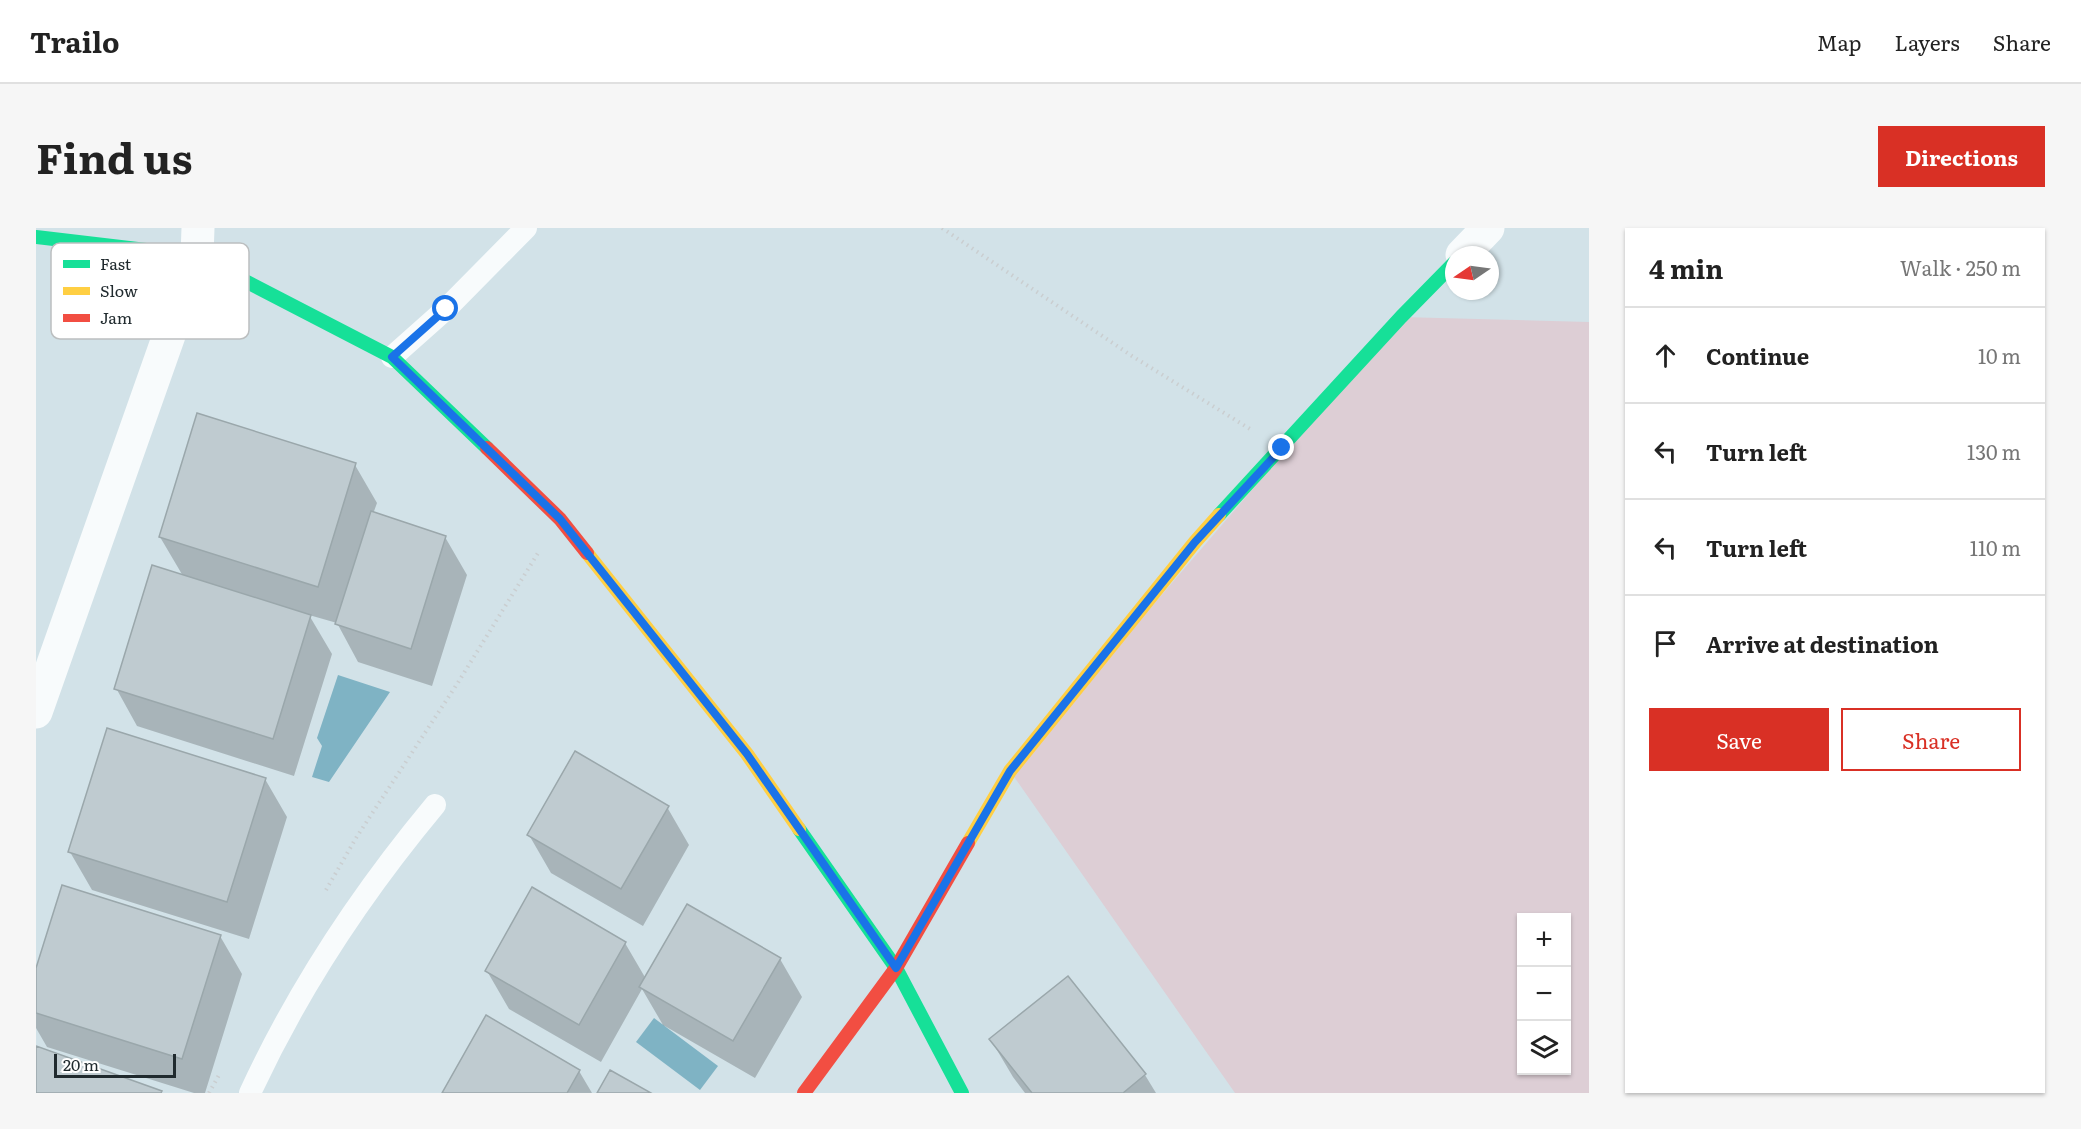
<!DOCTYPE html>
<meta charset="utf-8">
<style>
:root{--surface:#fff;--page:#f6f6f6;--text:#222;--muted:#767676;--line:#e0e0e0;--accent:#d93025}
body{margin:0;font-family:Literata,serif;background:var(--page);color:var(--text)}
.controls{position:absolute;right:18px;bottom:18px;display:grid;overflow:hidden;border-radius:0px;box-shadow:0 2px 4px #0004}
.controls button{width:54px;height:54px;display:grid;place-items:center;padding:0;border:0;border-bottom:2px solid var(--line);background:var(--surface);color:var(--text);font:30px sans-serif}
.compass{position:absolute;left:1409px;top:18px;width:54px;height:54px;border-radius:50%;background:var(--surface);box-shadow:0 2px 4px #0004;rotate:257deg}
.scale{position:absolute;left:18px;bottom:15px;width:122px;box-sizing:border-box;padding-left:6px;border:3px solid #202a2e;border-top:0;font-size:16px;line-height:21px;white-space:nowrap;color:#202a2e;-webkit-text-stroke:4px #fff;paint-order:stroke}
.stop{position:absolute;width:18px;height:18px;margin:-14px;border:4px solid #1a73e8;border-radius:50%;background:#fff}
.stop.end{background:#1a73e8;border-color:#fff;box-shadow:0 2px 6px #0008}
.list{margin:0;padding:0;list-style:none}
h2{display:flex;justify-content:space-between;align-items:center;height:78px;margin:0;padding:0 24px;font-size:26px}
h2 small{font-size:20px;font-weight:400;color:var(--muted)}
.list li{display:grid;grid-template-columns:39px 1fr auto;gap:18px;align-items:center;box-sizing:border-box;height:96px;padding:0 24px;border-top:2px solid var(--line)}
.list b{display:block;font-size:22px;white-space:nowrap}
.list em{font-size:20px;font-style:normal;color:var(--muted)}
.actions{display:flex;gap:12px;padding:18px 24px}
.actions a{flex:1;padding:14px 0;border:2px solid var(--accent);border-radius:0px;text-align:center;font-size:21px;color:var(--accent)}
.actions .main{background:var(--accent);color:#fff}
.icon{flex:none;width:33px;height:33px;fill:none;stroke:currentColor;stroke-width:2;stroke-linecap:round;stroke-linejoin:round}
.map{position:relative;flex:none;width:1553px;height:865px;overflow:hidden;border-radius:0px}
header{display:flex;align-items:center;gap:36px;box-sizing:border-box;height:84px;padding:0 30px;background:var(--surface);border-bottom:2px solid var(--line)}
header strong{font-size:28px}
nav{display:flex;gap:33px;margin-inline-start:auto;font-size:21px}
.intro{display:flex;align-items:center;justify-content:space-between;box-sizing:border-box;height:144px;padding:0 36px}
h1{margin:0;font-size:42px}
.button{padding:15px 27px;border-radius:0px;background:var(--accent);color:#fff;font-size:21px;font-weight:700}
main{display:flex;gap:36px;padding:0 36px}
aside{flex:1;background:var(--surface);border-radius:0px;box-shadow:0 2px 4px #0004}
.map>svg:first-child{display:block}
.green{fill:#ddced5;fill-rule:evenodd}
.water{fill:#7fb3c4}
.shadow{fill:#0003}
.building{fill:#bfcbd0;stroke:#9aa7ab;stroke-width:1.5}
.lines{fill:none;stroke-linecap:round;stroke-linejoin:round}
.path{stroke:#caced0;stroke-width:4;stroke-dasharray:1.5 4.5;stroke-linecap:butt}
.lane{stroke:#f8fbfc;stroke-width:22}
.street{stroke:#f8fbfc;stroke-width:33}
.fast{stroke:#16e098;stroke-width:14}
.slow{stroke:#ffcf43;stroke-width:14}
.jam{stroke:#f24e42;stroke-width:14}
.route{stroke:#1a73e8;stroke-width:8}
.key{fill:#fff;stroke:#bcbfc0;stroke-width:1.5}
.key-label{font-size:16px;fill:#202a2e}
</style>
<header>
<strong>Trailo</strong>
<nav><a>Map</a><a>Layers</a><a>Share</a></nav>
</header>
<div class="intro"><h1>Find us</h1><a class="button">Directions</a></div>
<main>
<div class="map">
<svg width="1553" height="865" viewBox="0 0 1553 865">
<rect width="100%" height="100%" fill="#d2e2e8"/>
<path class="green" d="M 1365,89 L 1553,94 L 1553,865 L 1199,865 L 974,543 ZM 1486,690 L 1530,690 L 1530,842 L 1486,842 Z"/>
<path class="water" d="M 302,447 L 354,464 L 293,554 L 276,549 L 286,518 L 281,510 Z
M 618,790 L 682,838 L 664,862 L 600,814 Z"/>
<path class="shadow" d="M 319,237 L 341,275 L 337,286 L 409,309 L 431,347 L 396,458 L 322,434 L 301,395 L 273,387 L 296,426 L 258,548 L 101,498 L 80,460 L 147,348 L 124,309 Z
M 229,551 L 251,589 L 213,711 L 56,662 L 34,624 Z
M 631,579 L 653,617 L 607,698 L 515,645 L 493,607 Z
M 184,708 L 206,746 L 169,865 L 158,865 L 11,819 L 0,800 L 0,745 Z
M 589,715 L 610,751 L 744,731 L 766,769 L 719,850 L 627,797 L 606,761 L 565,834 L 473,781 L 451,743 Z
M 1032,750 L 1109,847 L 1120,865 L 989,865 L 977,849 L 955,812 Z
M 543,843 L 556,865 L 407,865 Z"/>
<path class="building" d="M 161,185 L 320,235 L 282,359 L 123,309 Z
M 335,283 L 410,308 L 375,421 L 299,396 Z
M 116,337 L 275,387 L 237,511 L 78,461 Z
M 71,500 L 230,550 L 191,674 L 32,624 Z
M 539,523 L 633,578 L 585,661 L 491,607 Z
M 26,657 L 185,707 L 146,831 L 0,785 L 0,740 Z
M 496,659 L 590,714 L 543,797 L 449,743 Z
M 651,676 L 745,730 L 697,813 L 603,759 Z
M 1032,748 L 1110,846 L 1087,865 L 996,865 L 953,811 Z
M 450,787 L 544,842 L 531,865 L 406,865 Z
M 0,818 L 126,863 L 125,865 L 0,865 Z
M 574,842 L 615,865 L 561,865 Z"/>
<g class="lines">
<path class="path" d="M 906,0 L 1096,128 L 1214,201
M 290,662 L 320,610 L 423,453 L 502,325
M 173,865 L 183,847"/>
<path class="lane" d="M 356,129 L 410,81 L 490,0
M 214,865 C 263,759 324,667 399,577"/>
<path class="street" d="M 1426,27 L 1452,0
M 0,484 L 161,28 L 162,0"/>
<path class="fast" d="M 0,9 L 161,28 L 356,129 L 451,220
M 1183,287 L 1365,89 L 1418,35
M 763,601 L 860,740 L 926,865"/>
<path class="slow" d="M 551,325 L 711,526 L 763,601
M 932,615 L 974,543 L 1159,314 L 1183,287"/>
<path class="jam" d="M 451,220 L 524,291 L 551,325
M 768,865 L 860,740 L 932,615"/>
</g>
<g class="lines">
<path class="route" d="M 410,81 L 356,129 L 524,291 L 711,526 L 860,740 L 974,543 L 1159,314 L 1246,220"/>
</g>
<rect x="15" y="15" width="198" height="96" rx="9" class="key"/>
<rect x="27" y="32" width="27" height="8" fill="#16e098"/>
<rect x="27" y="59" width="27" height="8" fill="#ffcf43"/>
<rect x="27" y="86" width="27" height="8" fill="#f24e42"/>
<g class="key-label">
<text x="64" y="42">Fast</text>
<text x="64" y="69">Slow</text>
<text x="64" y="96">Jam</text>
</g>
</svg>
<div class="controls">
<button>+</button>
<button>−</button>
<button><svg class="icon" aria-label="layers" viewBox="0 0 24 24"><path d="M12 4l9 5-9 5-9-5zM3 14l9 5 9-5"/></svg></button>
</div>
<svg class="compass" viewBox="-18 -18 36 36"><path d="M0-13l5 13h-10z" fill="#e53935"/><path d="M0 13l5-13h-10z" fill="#767676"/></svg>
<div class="scale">20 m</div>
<div class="stop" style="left:410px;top:81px"></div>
<div class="stop end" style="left:1246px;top:220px"></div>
</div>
<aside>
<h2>4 min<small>Walk · 250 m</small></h2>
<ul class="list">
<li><svg class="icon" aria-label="ahead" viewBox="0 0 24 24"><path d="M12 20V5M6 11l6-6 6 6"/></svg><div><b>Continue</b></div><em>10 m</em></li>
<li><svg class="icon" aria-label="left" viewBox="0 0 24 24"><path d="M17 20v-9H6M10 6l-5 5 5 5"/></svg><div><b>Turn left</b></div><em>130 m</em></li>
<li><svg class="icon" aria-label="left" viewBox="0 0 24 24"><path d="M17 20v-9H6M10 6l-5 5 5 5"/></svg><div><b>Turn left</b></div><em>110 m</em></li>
<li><svg class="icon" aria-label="arrive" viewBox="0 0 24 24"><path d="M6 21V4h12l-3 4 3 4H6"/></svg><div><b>Arrive at destination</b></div></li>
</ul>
<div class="actions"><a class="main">Save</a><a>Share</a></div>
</aside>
</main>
